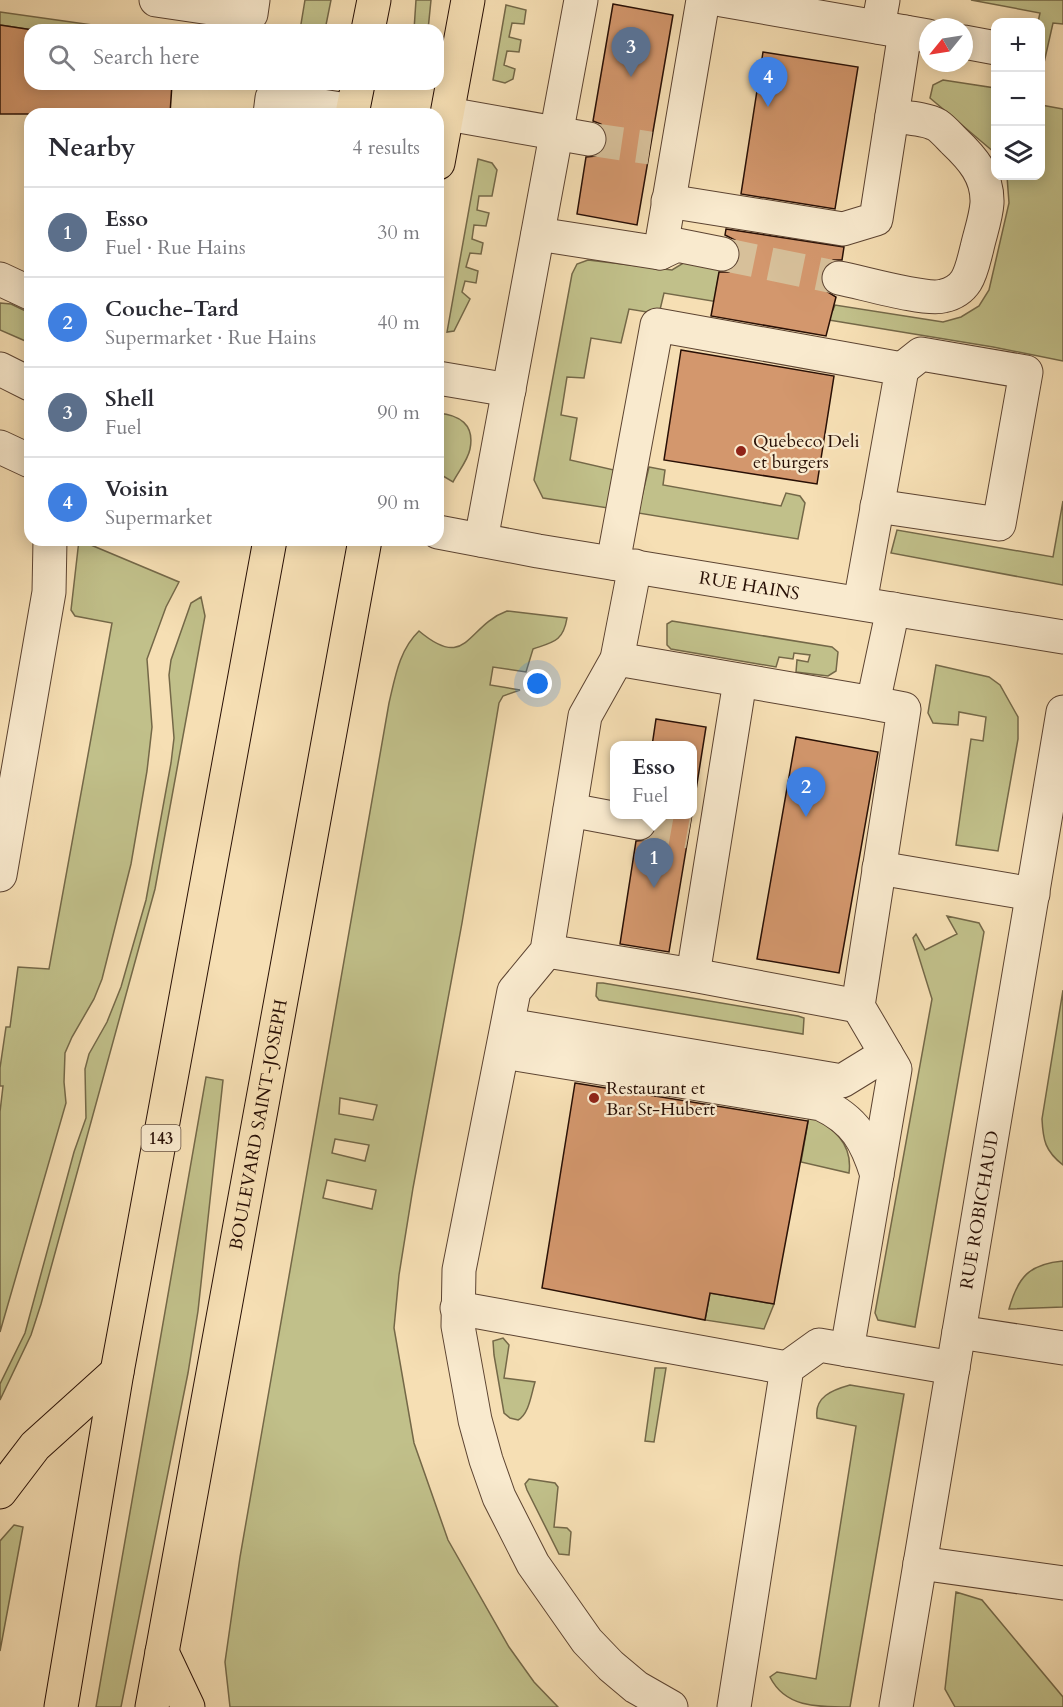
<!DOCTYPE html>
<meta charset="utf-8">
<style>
:root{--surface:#fff;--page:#f7f7f7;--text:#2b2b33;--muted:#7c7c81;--line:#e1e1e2;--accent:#1a73e8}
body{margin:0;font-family:Cardo,serif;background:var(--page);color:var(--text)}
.controls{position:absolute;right:18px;top:18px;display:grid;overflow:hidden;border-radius:12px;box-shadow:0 3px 15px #0003}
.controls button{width:54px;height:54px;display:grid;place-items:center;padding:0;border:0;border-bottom:2px solid var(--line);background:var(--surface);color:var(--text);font:30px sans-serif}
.compass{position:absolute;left:919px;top:18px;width:54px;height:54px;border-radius:50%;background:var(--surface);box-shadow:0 3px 15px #0003;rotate:240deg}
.you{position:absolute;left:538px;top:684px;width:21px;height:21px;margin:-15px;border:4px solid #fff;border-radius:50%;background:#1a73e8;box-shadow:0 0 0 9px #1a73e833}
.badge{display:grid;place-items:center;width:39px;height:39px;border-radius:50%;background:var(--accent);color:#fff;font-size:20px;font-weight:700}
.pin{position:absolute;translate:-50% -50px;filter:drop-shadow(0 2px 3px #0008)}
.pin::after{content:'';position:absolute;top:32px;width:21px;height:18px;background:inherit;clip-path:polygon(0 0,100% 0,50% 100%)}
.popup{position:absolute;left:610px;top:741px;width:87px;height:78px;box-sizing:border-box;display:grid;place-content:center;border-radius:12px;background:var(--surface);filter:drop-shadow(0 2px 4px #0005);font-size:20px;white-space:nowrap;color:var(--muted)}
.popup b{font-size:22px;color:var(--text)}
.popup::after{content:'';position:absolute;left:50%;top:100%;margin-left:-12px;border:12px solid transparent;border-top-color:var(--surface)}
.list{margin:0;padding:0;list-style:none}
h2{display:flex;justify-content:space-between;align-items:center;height:78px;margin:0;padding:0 24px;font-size:26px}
h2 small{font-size:20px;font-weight:400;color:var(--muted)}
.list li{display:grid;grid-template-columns:39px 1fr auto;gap:18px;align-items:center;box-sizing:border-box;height:90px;padding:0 24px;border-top:2px solid var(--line)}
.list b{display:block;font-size:22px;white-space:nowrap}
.list p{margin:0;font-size:20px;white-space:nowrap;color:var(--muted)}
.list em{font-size:20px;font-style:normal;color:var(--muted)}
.icon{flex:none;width:33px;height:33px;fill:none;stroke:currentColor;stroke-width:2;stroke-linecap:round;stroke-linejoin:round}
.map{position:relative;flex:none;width:1063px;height:1707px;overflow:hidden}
.search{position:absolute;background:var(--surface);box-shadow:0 3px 15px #0003;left:24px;top:24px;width:420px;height:66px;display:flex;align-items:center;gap:15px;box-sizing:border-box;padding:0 21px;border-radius:18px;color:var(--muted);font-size:22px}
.panel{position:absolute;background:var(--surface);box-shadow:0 3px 15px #0003;left:24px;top:108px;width:420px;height:438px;border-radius:18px}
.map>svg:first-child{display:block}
.green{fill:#c1c08a;stroke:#746848;stroke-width:1.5;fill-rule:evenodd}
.building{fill:#d3976d;stroke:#280f05;stroke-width:1.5}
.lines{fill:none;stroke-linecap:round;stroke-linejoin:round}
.minor-tunnel{stroke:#d7c09a;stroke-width:33;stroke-dasharray:33 16;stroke-linecap:butt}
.minor-casing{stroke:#5c4331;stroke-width:35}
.major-casing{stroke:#280f05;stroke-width:35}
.highway-casing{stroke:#280f05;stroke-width:35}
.minor{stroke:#f9eace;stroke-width:33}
.major{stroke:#f6dfb4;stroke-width:33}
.highway{stroke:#f6dfb4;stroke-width:33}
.poi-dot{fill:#8f2418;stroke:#f9eace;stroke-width:2}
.labels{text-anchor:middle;stroke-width:4.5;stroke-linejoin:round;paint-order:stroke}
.shield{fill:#f9eace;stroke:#675141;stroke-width:1.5}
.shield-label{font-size:16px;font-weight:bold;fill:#280f05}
.poi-label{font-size:18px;fill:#280f05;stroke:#f9eace;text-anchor:start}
.street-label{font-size:18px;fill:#280f05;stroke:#f9eace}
</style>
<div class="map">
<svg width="1063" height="1707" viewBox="0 0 1063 1707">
<rect width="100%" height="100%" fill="#f6dfb4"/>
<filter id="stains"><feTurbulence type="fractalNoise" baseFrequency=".00333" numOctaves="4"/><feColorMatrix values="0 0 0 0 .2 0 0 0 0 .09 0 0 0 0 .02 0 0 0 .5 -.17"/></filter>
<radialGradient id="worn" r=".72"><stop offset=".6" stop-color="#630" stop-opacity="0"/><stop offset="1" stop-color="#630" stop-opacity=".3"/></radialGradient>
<path class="green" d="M 305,0 L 331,0 L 325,30 L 300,30 Z
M 416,0 L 431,0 L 428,30 L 414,30 Z
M 971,0 L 1063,0 L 1063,24 L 1053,23 L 1041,76 L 1040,22 L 1038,22 L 1040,13 Z
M 506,5 L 526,10 L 524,24 L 512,23 L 509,37 L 521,40 L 519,52 L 507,51 L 504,65 L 515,69 L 513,79 L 505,83 L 493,80 Z
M 0,12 L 128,30 L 33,30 L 0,25 Z
M 943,80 L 995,88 L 995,153 L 930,98 L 933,85 Z
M 1041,105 L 1063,109 L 1063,361 L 993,347 L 664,293 L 659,314 L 629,309 L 621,343 L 591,338 L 584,378 L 567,377 L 561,415 L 577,418 L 570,460 L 614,470 L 608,508 L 543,498 L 534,480 L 572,274 L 577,264 L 588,260 L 672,270 L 685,262 L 720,270 L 716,291 L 833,310 L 835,305 L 943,322 L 961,317 L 979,306 L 989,290 L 1009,203 L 1007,176 L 1040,176 Z
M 478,159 L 492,163 L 497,170 L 492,196 L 479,196 L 477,210 L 489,213 L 486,226 L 474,225 L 472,239 L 483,243 L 481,254 L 470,253 L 466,267 L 478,271 L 476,283 L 465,281 L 462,292 L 470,299 L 454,331 L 447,332 Z
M 0,303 L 11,304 L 30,313 L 30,343 L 0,330 Z
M 438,413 C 459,415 475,424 470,449 C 468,460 458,472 453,482 L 438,473 Z
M 649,467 L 665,470 L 663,485 L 781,506 L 786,493 L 800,496 L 805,503 L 798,539 L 638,513 Z
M 1063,501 L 1063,585 L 891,553 L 897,530 L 1053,557 Z
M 79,540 L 179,582 L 166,607 L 147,659 L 152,727 L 147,771 L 131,864 L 102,979 L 94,999 L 72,1037 L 65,1053 L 64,1082 L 66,1103 L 0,1332 L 0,1112 L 3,1086 L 0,1086 L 0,1068 L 6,1027 L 10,1027 L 18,967 L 49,969 L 112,623 L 75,616 L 71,610 Z
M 201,597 L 205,616 L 155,889 L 41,1304 L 31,1335 L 0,1400 L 0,1384 L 25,1333 L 74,1152 L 86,1118 L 85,1069 L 89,1054 L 107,1022 L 121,987 L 146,900 L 171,763 L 174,738 L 169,675 L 171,660 L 191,603 Z
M 507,611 L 567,618 C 563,642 553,642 533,649 L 526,672 L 493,667 L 490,685 L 520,690 L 503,696 L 499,703 L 462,923 L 413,1188 L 399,1275 L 394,1328 L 414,1443 L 448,1540 L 509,1647 L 534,1682 L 558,1707 L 230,1707 L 225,1662 L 240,1557 L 389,703 C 395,678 399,650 419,631 C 468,672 466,626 507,611 ZM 340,1098 L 377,1105 L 373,1120 L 339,1114 ZM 335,1139 L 369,1145 L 365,1161 L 332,1153 ZM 327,1180 L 376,1190 L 372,1209 L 323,1198 Z
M 672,621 L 832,647 L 838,652 L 836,671 L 828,676 L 796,672 L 797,660 L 808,662 L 810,655 L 794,653 L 793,659 L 779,657 L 776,667 L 671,649 L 667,645 L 667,624 Z
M 936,665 L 989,677 L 1000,685 L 1018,717 L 1018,739 L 998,851 L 956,845 L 971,739 L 983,741 L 986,717 L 959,712 L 958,725 L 933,723 L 928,713 Z
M 947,916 L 979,923 L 984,932 L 915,1327 L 878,1320 L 875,1313 L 932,999 L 913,938 L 916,934 L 925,950 L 957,934 Z
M 597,983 L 603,983 L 798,1016 L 804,1018 L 803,1034 L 599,1000 L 596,996 Z
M 1063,990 L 1063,1165 C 1045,1151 1043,1140 1042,1119 Z
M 206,1077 L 223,1080 L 198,1311 L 188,1373 L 121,1707 L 96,1707 Z
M 809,1116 C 834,1127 853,1144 849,1173 L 801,1162 Z
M 1063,1261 L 1063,1307 L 1009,1309 C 1018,1277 1029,1264 1063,1261 Z
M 710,1293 L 774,1304 L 764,1329 L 705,1320 Z
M 503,1338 L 509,1345 L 504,1378 L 535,1382 C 531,1395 529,1414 518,1420 L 510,1418 L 504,1413 L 494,1355 L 493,1341 Z
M 655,1368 L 666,1368 L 654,1442 L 645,1441 Z
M 850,1385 L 904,1394 L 850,1707 C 815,1707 785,1707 770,1677 L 777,1672 L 816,1679 L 856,1426 L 817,1418 C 814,1397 832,1390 850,1385 Z
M 529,1479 L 555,1483 L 558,1487 L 554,1527 L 567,1528 L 571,1532 L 569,1555 L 559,1554 L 527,1490 L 525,1484 Z
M 14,1525 L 23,1527 L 0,1651 L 0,1541 Z
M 956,1592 L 982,1600 L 1063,1697 L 1063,1707 L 955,1707 L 945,1689 Z"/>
<path class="building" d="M 613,4 L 673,15 L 637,225 L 577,214 L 586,157 L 596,156 L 604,151 L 607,143 L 606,132 L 601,124 L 593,121 Z
M 0,25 L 33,30 L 30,30 L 30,84 L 172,84 L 170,114 L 0,114 Z
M 763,52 L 858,67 L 835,209 L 741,194 Z
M 726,229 L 844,247 L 842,260 L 833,260 L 825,265 L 821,275 L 821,284 L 826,291 L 836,297 L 826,336 L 711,316 L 719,272 L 729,272 L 736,267 L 740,257 L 740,249 L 735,240 L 725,235 Z
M 681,350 L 834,376 L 817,484 L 664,460 Z
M 656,719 L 706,727 L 693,809 L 693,746 L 652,746 Z
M 796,737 L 878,752 L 839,973 L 757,959 Z
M 655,814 L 692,814 L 669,952 L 620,944 L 636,841 L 646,840 L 654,835 L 657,826 Z
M 575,1083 L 808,1121 L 774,1304 L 710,1293 L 705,1320 L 542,1288 Z"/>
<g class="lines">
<path class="minor-tunnel" d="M 589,139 L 650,148
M 722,254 L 839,278
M 639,823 L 689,832"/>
<g class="minor-casing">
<g id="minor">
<path d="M 156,0 L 251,14 L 253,0"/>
<path d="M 722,0 L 928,36"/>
<path d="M 878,27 L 883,0"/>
<path d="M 964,42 L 996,48"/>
<path d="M 270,114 L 272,98 L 353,111"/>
<path d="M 448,114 L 589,139"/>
<path d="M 668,201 L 843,229 L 876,219 L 905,32"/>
<path d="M 538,234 L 660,253 L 703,0"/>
<path d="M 660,253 L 677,245 L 722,254"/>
<path d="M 839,278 C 861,282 925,301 943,296 C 969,290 971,271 977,248 C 980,234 986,218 987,203 C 988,176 972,158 954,141 C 949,136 943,129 937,125 C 925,118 906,118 892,116"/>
<path d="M 0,279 L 30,293"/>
<path d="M 0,369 L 30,384"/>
<path d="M 438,378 L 509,390"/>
<path d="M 0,447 L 30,461"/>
<path d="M 877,506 L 999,524 L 1026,372 L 921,354 L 902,369"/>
<path id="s1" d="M 438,532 L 538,551 L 1063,637"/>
<path d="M 481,540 L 581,0"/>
<path d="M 613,563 L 657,325 L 902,369 L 860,603"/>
<path d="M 635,566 L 617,659 L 585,716 L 547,951 L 514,991 L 459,1270 L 458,1326 L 475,1420 L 486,1460 L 499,1497 L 533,1564 L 587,1641 L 611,1666 L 636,1687 L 671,1707"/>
<path d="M 617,659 L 873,703 L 893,609"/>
<path d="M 570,810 L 639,823"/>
<path d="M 879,868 L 1033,894"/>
<path d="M 0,875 L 49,592 L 50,540"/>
<path d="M 547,951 L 693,975 L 858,1006"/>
<path d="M 693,975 L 740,681"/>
<path d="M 508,1025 L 842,1081 L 886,1054"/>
<path d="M 503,1052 L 821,1104 C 855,1120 866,1140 877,1175"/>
<path d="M 457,1308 L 787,1368"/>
<path d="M 959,1332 L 1063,1348"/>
<path d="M 847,1350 L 895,1069 L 858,1006 L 904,709 L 873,703"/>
<path d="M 920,1563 L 1063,1583"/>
<path d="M 734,1707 L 787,1368 L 819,1345 L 953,1368"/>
<path id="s2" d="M 896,1707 L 1063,712"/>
</g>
</g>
<g class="major-casing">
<g id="major">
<path d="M 368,30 L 374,0"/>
<path d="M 352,114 L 358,84"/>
<path d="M 438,163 L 468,0"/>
<path d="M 61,1707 L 117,1372 L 270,540"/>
<path id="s3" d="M 152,1707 L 365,540"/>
</g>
</g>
<g class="highway-casing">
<path id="highway" d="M 0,1492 L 35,1446 L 117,1372
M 162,1652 L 188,1707"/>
</g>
<use href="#minor" class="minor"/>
<use href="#major" class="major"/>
<use href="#highway" class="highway"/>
</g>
<g class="poi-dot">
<circle cx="741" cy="451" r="6"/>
<circle cx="594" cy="1098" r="6"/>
</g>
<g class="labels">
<rect class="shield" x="141.5" y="1125" width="39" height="26" rx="4.5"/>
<g class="shield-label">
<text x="161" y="1144">143</text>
</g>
<g class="poi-label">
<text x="753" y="447">Quebeco Deli<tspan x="753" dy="21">et burgers</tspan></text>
<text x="606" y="1094">Restaurant et<tspan x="606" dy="21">Bar St-Hubert</tspan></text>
</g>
<g class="street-label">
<text dy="6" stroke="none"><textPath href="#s1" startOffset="316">RUE HAINS</textPath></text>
<text dy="6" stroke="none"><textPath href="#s3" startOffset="592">BOULEVARD SAINT-JOSEPH</textPath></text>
<text dy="6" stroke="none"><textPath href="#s2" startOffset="504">RUE ROBICHAUD</textPath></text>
</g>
</g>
<rect width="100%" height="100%" filter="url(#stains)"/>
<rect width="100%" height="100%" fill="url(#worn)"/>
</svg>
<div class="controls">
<button>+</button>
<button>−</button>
<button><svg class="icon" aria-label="layers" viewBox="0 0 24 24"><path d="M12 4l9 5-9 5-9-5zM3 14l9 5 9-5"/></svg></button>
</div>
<svg class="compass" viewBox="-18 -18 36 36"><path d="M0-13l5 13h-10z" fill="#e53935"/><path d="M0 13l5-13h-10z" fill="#7c7c81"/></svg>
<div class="you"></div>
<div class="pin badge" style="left:654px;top:888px;background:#5c6f8a">1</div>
<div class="popup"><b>Esso</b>Fuel</div>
<div class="pin badge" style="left:806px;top:817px;background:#3f7fe0">2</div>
<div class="pin badge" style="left:631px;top:77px;background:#5c6f8a">3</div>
<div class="pin badge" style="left:768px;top:107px;background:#3f7fe0">4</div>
<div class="search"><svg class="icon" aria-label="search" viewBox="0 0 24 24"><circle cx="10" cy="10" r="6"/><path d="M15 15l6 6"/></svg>Search here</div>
<section class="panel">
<h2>Nearby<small>4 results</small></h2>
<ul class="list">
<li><span class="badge" style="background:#5c6f8a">1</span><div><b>Esso</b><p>Fuel · Rue Hains</p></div><em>30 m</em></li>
<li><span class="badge" style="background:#3f7fe0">2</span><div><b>Couche-Tard</b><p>Supermarket · Rue Hains</p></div><em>40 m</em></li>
<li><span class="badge" style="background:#5c6f8a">3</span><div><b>Shell</b><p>Fuel</p></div><em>90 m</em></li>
<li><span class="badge" style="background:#3f7fe0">4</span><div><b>Voisin</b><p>Supermarket</p></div><em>90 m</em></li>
</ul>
</section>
</div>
